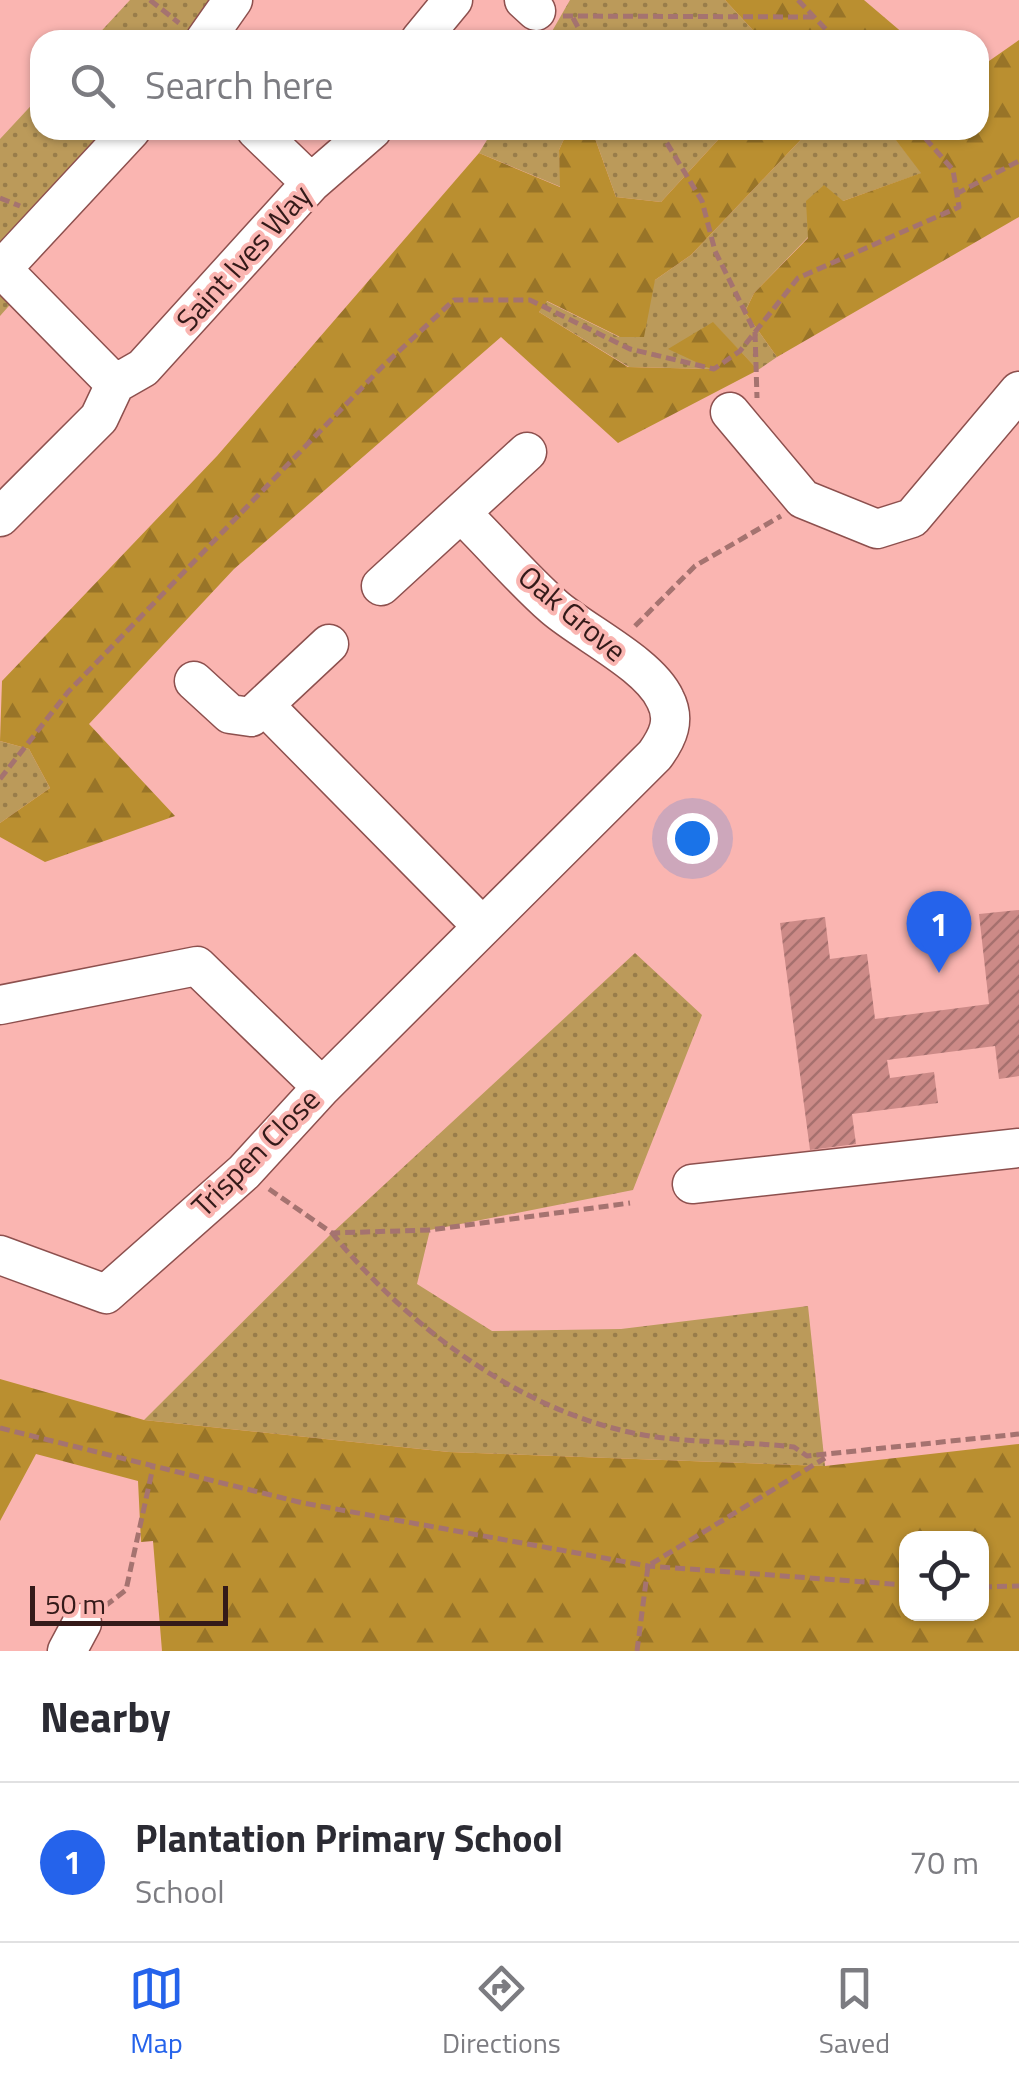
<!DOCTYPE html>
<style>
:root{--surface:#fff;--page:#f2f2f3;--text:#2b2b33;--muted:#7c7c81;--line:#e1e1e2;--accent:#2563eb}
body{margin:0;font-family:"Titillium Web",sans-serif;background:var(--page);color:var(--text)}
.controls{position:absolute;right:30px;bottom:30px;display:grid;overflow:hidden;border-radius:20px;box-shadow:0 2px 8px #0004}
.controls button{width:90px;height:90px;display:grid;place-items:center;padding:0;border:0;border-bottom:2px solid var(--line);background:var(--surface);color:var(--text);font:50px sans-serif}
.scale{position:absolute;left:30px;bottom:25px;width:198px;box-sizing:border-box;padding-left:10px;border:5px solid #341a19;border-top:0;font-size:28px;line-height:35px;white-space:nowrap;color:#341a19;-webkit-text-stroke:8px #fab5b1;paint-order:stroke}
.you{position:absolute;left:692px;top:838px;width:35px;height:35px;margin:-25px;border:8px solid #fff;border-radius:50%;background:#1a73e8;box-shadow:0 0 0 15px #1a73e833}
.badge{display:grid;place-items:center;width:65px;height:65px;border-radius:50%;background:var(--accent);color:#fff;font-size:32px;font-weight:700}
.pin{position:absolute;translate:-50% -82px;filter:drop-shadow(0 2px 5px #0008)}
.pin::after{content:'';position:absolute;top:52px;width:35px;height:30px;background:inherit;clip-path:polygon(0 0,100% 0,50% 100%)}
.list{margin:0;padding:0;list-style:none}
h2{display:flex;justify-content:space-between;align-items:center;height:130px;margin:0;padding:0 40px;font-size:42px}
h2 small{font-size:32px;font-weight:400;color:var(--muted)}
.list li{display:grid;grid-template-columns:65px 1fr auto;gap:30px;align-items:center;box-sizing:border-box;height:160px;padding:0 40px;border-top:2px solid var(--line)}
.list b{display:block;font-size:38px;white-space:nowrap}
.list p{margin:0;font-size:32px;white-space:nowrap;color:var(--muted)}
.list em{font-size:32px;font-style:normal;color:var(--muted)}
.icon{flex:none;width:55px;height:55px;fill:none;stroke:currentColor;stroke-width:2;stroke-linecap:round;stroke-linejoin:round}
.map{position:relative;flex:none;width:1019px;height:1651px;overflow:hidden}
.search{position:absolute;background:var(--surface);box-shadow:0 2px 8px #0004;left:30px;right:30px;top:30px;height:110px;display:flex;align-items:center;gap:25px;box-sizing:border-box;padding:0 35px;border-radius:30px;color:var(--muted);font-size:38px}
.sheet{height:290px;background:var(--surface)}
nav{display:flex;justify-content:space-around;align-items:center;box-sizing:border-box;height:140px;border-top:2px solid var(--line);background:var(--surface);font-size:28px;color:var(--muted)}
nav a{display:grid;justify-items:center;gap:5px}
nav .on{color:var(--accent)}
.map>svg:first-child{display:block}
.grass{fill:url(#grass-dots)}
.forest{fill:url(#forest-firs);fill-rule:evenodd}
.building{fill:url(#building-hatch)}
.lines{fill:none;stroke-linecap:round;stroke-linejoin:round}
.minor-casing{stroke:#8d504e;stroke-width:41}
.path{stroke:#a57370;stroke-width:5;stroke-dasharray:10 5;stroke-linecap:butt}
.minor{stroke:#fff;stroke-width:38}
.labels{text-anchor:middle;stroke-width:8;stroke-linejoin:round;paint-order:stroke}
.street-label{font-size:30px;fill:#341a19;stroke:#fab5b1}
</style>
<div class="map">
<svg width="1019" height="1651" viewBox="0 0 1019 1651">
<defs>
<pattern id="grass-dots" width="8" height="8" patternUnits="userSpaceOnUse" patternTransform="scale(2.5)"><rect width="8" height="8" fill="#bb9a5a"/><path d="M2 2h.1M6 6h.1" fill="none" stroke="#997d4a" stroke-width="1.8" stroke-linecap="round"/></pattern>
<pattern id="forest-firs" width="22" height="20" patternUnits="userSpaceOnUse" patternTransform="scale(2.5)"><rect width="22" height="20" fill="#ba8f30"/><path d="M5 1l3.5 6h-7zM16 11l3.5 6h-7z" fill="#987428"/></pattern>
<pattern id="building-hatch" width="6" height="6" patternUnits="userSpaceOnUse" patternTransform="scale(2.5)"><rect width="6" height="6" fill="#cc8a87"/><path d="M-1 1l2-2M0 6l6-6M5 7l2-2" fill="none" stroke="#a6706e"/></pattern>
</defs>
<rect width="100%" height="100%" fill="#fab5b1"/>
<path class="grass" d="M 130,0 L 233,0 L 205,40 L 93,40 Z
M 570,0 L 725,0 L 762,40 L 547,40 Z
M 40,96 L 40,130 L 131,130 L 1,268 L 23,290 L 0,316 L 0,139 Z
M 493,130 L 568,130 L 559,150 L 561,187 L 479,153 Z
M 592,130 L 727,130 L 661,202 L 616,197 Z
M 810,130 L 888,130 L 922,173 L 843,201 L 754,293 L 745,312 L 777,357 L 758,370 L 713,323 L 714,369 L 629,367 L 539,312 L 546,301 L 619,337 L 655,280 L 691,255 Z
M 0,741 L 29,749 L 50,788 L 0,823 Z
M 635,953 L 702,1015 L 633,1190 L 430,1230 L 417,1284 L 492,1331 L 621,1329 L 808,1306 L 825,1466 L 449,1452 L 144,1420 L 332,1233 Z"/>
<path class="forest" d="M 725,0 L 864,0 L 911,40 L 762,40 Z
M 1019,40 L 1019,217 L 777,357 L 745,312 L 754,293 L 808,238 L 806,201 L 824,185 L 843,201 L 921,173 L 888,130 L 979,130 L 979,68 Z
M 568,130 L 592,130 L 616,197 L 661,202 L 727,130 L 810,130 L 691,255 L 655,280 L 644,337 L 620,337 L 547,301 L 539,312 L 628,367 L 711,369 L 668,349 L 713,322 L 758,370 L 618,443 L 501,337 L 234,569 L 89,724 L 175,816 L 45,862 L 0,837 L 0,823 L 50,788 L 29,749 L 0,741 L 2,681 L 217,456 L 479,153 L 560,187 L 559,150 Z
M 0,1379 L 144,1420 L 449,1452 L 825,1466 L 1019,1444 L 1019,1651 L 162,1651 L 153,1541 L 141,1542 L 138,1481 L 36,1454 L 0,1521 ZM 906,1538 L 982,1538 L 982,1614 L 906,1614 Z"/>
<path class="building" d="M 1019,910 L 1019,1076 L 999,1079 L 995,1046 L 887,1060 L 890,1078 L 934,1072 L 938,1103 L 852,1114 L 856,1144 L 810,1150 L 780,923 L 825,917 L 830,959 L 867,954 L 875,1019 L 989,1004 L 979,914 Z"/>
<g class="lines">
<g class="minor-casing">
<path id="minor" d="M 524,0 L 536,11
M 205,40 L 233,0
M 420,40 L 453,0
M 256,130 L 311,183
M 2,269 L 115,384 L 143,368 L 311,183 L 372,130
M 0,271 L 131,130
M 730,412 L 803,499 L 877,529 L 912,518 L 1019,391
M 0,517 L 99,418 L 115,384
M 381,586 L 527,452
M 194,681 L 230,714 L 251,717 L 329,644
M 265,706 L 482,926
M 0,1005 L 197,966 L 322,1087
M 692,1184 L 1019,1148
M 0,1255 L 106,1294 L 244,1172 L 322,1087 L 655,755 C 668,737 676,720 665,699 C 649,664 584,633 554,607 C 521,578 493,544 462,514
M 67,1651 L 82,1623"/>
</g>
<path class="path" d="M 150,0 L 179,23
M 798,0 L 836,40
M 563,16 L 814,17
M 573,18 L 585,40
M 659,130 L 702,201 L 715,251 L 755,332 L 757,398
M 956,194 L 1019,161
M 0,198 L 20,206
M 635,626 L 695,566 L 781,516
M 0,779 L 68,692 L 383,366 L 454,300 L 530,300 L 630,349 L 714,369 L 740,351 L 798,278 L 959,207 L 953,170 L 918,130
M 269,1189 L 332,1233 L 430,1230 L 630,1203
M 332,1233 C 412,1332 535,1423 664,1438 C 707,1443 751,1442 794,1447 L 807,1456 L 1019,1434
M 0,1428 L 303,1503 L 648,1566 L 906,1585
M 651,1564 L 825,1458
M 982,1587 L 1019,1586
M 105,1606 L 126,1590 L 153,1467
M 637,1651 L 648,1566"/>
<use href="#minor" class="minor"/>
</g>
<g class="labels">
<g class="street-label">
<text transform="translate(244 258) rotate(-48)" y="10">Saint Ives Way</text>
<text transform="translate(572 614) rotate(40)" y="10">Oak Grove</text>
<text transform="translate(256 1153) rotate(-45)" y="10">Trispen Close</text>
</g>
</g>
</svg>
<div class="controls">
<button><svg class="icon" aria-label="locate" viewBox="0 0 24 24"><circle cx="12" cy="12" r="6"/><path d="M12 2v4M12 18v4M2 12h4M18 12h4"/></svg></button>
</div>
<div class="scale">50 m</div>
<div class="you"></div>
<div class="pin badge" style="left:939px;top:973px">1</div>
<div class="search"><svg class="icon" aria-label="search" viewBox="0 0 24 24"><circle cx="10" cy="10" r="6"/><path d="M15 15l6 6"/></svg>Search here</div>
</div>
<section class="sheet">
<h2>Nearby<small></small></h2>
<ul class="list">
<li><span class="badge">1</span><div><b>Plantation Primary School</b><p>School</p></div><em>70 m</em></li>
</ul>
</section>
<nav>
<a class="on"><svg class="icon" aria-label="map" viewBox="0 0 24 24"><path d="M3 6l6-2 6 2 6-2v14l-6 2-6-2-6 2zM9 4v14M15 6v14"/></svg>Map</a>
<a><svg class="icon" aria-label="directions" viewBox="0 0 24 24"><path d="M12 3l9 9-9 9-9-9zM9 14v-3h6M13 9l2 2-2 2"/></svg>Directions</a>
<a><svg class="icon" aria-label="saved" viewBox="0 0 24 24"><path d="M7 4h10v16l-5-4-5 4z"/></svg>Saved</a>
</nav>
